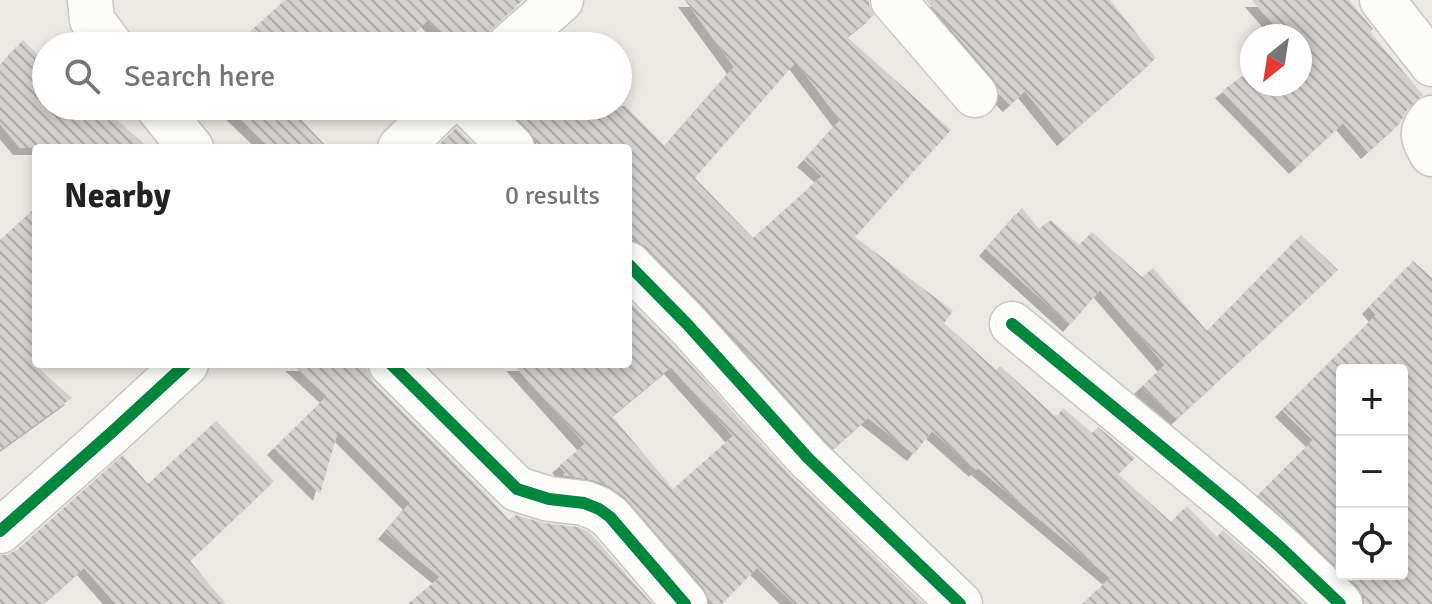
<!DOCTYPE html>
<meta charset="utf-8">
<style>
:root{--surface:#fff;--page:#f2f2f2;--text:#222;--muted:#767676;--line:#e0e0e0}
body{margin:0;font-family:Signika,sans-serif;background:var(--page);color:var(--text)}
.controls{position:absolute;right:24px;bottom:24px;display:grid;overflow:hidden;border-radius:8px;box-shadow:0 4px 12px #0003}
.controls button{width:72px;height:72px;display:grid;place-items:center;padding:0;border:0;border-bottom:2px solid var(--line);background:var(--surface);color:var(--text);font:40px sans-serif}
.compass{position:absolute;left:1240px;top:24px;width:72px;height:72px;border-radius:50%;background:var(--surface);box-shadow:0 4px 12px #0003;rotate:210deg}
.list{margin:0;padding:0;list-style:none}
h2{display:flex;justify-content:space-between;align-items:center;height:104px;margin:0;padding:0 32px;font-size:34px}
h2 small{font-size:26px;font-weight:400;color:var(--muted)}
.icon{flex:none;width:44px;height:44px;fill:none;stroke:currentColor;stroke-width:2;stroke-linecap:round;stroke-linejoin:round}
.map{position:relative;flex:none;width:1432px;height:604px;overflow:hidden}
.search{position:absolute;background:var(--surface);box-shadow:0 4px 12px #0003;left:32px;top:32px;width:600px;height:88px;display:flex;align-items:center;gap:20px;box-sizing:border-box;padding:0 28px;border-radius:44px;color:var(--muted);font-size:30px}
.panel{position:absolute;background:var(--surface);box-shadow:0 4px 12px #0003;left:32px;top:144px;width:600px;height:224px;border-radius:8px}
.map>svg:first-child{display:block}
.building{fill:url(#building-back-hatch);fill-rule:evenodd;filter:url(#shadow)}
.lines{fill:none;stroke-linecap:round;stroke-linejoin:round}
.minor-casing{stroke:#c7c7c6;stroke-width:47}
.minor{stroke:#fcfcfb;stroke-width:44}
.cycleway-casing{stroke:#fff;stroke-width:17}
.cycleway{stroke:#00873e;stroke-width:12}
</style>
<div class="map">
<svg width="1432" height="604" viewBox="0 0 1432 604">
<defs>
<pattern id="building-back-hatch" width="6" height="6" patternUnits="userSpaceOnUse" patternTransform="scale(2)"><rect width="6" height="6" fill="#d3d0ce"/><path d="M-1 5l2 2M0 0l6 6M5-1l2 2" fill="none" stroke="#aeacab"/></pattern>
<filter id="shadow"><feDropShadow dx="-7" dy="7" stdDeviation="0" flood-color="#0004"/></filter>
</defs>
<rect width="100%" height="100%" fill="#ece8e4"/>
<path class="building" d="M 285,0 L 523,0 L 492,28 L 482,46 L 452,46 L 428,20 L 401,46 L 234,46 Z
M 685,0 L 869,0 L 869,5 L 874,15 L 847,37 L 951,130 L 855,237 L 953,311 L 944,323 L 996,370 L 1000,366 L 1056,417 L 1063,408 L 1092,433 L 1098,427 L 1135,458 L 1118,474 L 1171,522 L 1187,506 L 1217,537 L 1223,530 L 1304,604 L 1082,604 L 1110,578 L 978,468 L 976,470 L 932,431 L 914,454 L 868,418 L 834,448 L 826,441 L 706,307 L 646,246 L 635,240 L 628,240 L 628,148 L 536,148 L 536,141 L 530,131 L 505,106 L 626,106 L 665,146 L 734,67 ZM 796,62 L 840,120 L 804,160 L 822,176 L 753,238 L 695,178 Z
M 926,0 L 1110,0 L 1156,58 L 1064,139 L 1025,91 L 1010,105 L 999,94 L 994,79 Z
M 1252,0 L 1349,0 L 1373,29 L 1370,32 L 1423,95 L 1409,107 L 1400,123 L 1368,152 L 1343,123 L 1296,167 L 1222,91 L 1252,69 L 1252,84 L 1300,84 L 1300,36 L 1283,36 Z
M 23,40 L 46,63 L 46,106 L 102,106 L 148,148 L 20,148 L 0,124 L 0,66 Z
M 226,106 L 288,106 L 328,148 L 270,148 Z
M 456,128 L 477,148 L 436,148 Z
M 36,207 L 36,366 L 72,398 L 0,450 L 0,240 Z
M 1022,208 L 1039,229 L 1051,220 L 1079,245 L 1092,232 L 1142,277 L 1153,268 L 1207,331 L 1301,235 L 1338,270 L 1177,419 L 1141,387 L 1165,365 L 1100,290 L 1070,325 L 986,249 Z
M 1413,261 L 1432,278 L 1432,604 L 1364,604 L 1364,596 L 1358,586 L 1345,574 L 1402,574 L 1402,370 L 1342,370 L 1342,571 L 1258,495 L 1313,440 L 1282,410 L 1376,315 L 1369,307 Z
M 628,300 L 669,341 L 791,476 L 924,604 L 794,604 L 757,568 L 722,604 L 709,604 L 709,599 L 704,588 L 625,497 L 609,486 L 593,480 L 563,475 L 566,473 L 559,466 L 585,444 L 513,364 L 628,364 ZM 671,367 L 733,436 L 673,489 L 612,416 Z
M 292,364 L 365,364 L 373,382 L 487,495 L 509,520 L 516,515 L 542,523 L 578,527 L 587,531 L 593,536 L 652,604 L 408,604 L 440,577 L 385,532 L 410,503 L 338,431 L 320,494 L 274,448 L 327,396 Z
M 216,421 L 274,481 L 190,561 L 226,604 L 116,604 L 84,568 L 43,604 L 0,604 L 0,555 L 6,555 L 17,550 L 123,455 L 148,484 Z"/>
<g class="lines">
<g class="minor-casing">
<path id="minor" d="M 90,0 L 92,20 L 111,46
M 893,0 L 975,95
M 1382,0 L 1432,64
M 509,46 L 561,0
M 157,106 L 191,148
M 470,106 L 512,148
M 1432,118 C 1419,132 1423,138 1432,154
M 400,148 L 443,106
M 628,264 L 687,324 L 808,458 L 960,604
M 1012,324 L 1232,505 L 1279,546 L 1340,604
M 391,364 L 517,489 L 549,499 L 584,503 L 599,509 L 610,517 L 685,604
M 0,531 L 112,432 L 186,364"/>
</g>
<use href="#minor" class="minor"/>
<g class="cycleway-casing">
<path id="cycleway" d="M 628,264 L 687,324 L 808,458 L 960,604
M 1012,324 L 1232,505 L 1279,546 L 1340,604
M 391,364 L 517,489 L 549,499 L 584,503 L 599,509 L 610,517 L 685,604
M 0,531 L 112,432 L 186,364"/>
</g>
<use href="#cycleway" class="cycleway"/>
</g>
</svg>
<div class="controls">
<button>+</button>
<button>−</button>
<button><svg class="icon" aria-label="locate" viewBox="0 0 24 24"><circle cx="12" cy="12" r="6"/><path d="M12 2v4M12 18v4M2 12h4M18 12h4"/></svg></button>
</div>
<svg class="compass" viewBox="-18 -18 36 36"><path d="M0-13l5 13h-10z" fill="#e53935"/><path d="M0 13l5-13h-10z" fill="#767676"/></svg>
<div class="search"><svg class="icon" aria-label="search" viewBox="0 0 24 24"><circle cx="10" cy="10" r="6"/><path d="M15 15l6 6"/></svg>Search here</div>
<section class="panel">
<h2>Nearby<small>0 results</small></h2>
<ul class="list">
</ul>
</section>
</div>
